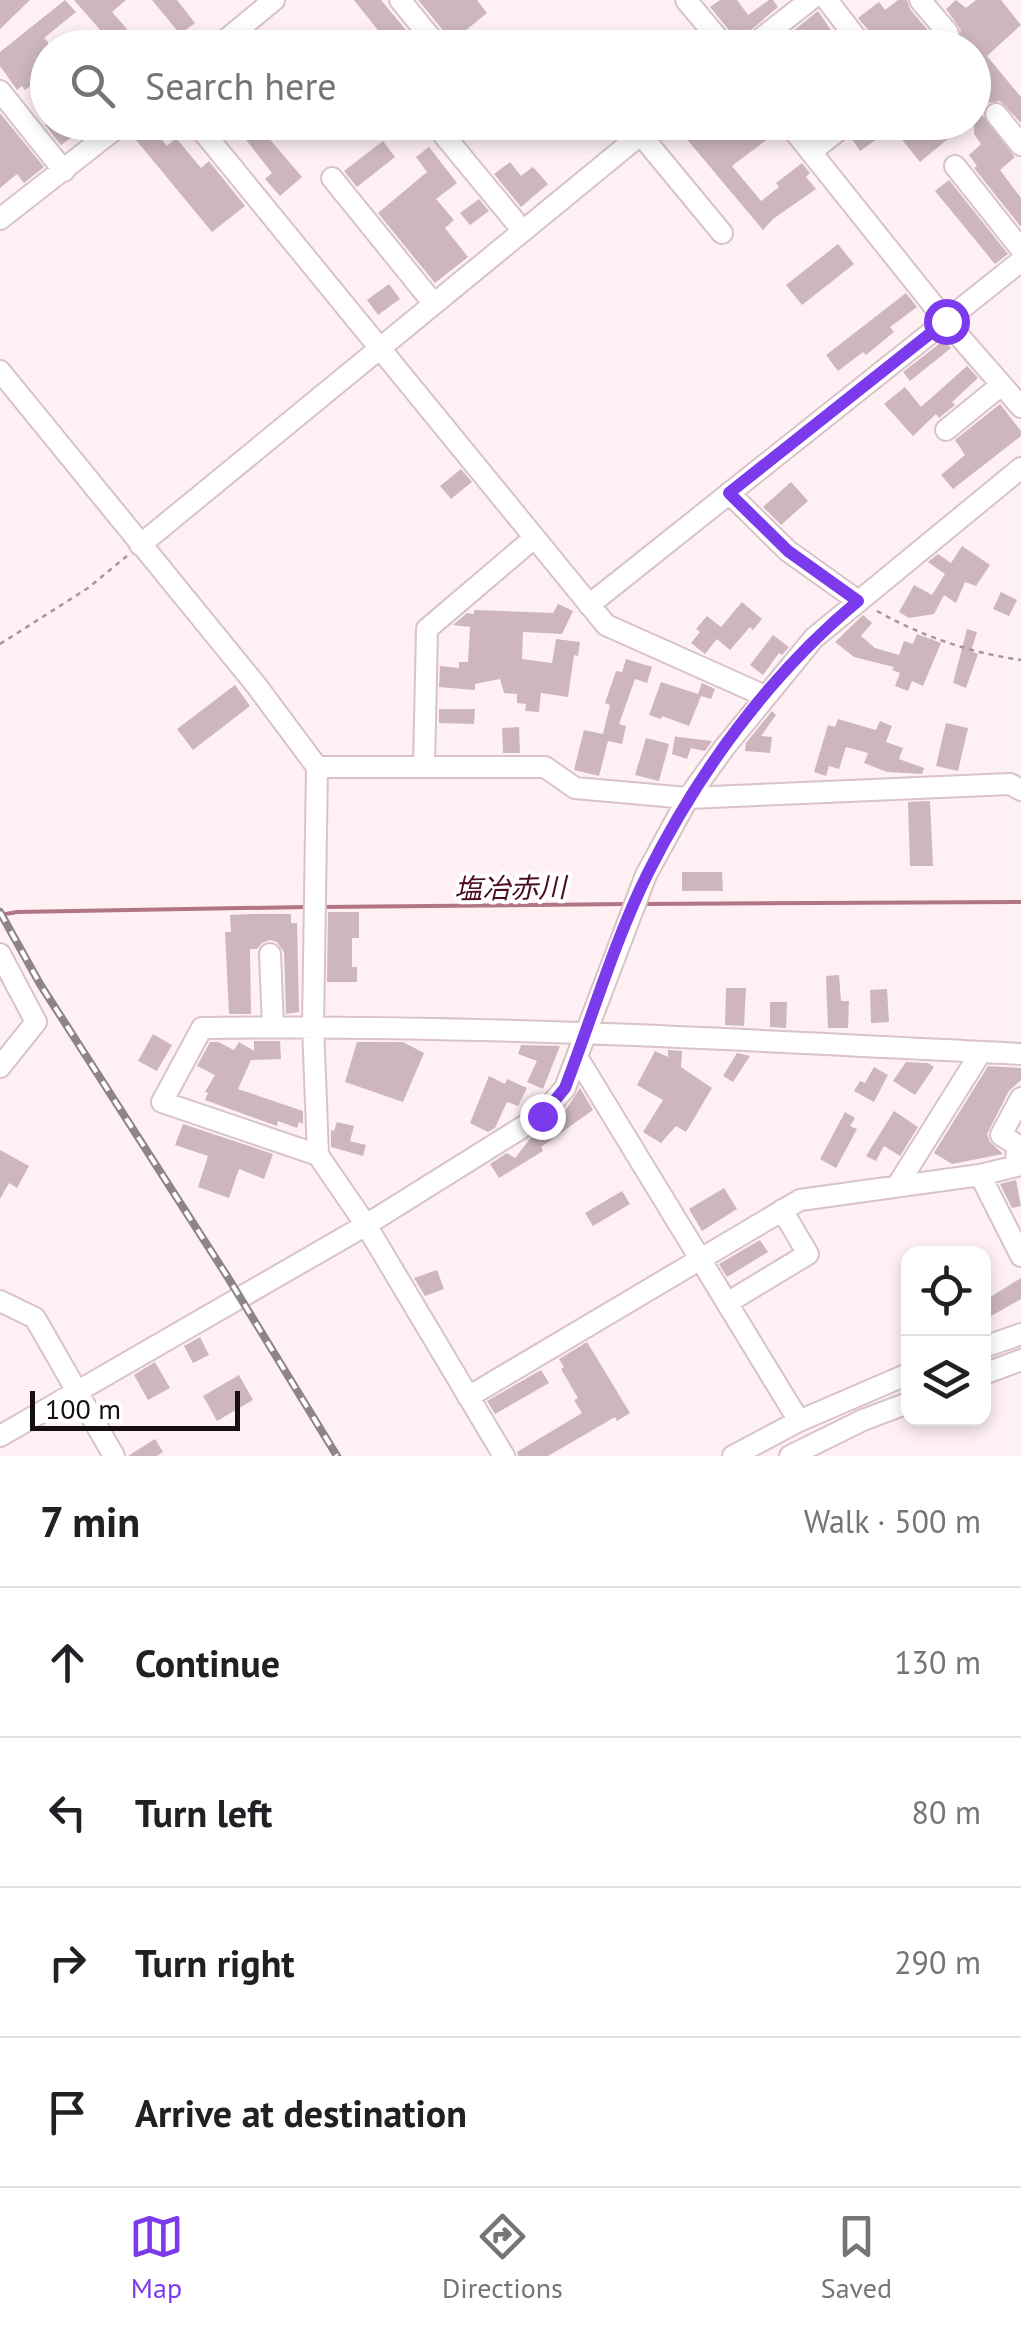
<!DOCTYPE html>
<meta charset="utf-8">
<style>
:root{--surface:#fff;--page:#f6f6f6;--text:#202124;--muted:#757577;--line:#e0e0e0;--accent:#7c3aed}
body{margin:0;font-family:"PT Sans","Noto Sans JP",sans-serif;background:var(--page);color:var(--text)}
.controls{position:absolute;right:30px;bottom:30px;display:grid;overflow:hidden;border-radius:20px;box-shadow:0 5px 15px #0003}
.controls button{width:90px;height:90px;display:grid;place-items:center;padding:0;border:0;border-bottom:2px solid var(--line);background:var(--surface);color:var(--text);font:50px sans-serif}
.scale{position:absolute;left:30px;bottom:25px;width:210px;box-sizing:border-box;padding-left:10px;border:5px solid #170f11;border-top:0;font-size:28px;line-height:35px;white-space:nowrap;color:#170f11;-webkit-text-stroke:8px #fff;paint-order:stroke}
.stop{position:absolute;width:30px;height:30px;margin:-22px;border:8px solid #7c3aed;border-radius:50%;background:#fff}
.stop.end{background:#7c3aed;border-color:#fff;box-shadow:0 2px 10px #0008}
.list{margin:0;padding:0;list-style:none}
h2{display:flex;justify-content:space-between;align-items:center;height:130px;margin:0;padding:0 40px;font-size:42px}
h2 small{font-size:32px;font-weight:400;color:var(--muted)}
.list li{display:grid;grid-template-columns:65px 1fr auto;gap:30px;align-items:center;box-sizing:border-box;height:150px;padding:0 40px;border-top:2px solid var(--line)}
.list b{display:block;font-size:38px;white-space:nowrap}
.list em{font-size:32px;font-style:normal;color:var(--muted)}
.icon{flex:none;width:55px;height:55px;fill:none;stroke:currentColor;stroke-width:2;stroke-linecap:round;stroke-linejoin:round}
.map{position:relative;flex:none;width:1021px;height:1456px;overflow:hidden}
.search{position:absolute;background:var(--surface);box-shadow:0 5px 15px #0003;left:30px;right:30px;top:30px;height:110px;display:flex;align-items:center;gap:25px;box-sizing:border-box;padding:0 35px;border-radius:55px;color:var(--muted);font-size:38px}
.sheet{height:730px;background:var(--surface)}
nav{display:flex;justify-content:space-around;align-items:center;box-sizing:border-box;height:140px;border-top:2px solid var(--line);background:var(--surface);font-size:28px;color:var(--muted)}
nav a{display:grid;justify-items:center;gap:5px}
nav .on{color:var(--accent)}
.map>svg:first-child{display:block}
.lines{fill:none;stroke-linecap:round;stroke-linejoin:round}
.stream{stroke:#b27585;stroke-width:4}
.building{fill:#cdb7bc}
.minor-casing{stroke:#d9c3c8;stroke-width:24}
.path{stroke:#a3979a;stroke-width:2.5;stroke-dasharray:5 5;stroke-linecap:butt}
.minor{stroke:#fff;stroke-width:20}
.rail-casing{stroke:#8f8486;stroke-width:8}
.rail{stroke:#fff;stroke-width:4;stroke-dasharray:11;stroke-linecap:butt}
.route{stroke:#7c3aed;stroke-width:12}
.labels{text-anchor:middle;stroke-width:8;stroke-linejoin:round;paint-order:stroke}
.water-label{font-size:28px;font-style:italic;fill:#4b0d25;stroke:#fff}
</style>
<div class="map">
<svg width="1021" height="1456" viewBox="0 0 1021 1456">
<rect width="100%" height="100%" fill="#fef0f3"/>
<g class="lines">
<path class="stream" d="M 641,904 L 1021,902
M 321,907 L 626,904
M 0,915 L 17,912 L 306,907"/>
</g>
<path class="building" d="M 0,0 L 30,0 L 0,29 Z
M 65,0 L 76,12 L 44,38 L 48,42 L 48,96 L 36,82 L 25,90 L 22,86 L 17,90 L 0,66 L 0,52 Z
M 74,0 L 126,0 L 112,12 L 127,29 L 106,48 L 84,48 L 102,32 Z
M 152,0 L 177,0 L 195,23 L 180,34 Z
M 354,0 L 381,0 L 421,48 L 392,48 Z
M 418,0 L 477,0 L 487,13 L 455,39 L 462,48 L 449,48 L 447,35 Z
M 720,0 L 737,0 L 748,15 L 769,0 L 773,0 L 778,7 L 738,41 L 710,7 Z
M 898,0 L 907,0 L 910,9 L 930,33 L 911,48 L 884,48 L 858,18 L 879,2 L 885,10 Z
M 956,0 L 966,8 L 976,0 L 1001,0 L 1021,25 L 987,56 L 1021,97 L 1021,123 L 1000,101 L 988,103 L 982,115 L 1015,157 L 1000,170 L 1021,198 L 1021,227 L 974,168 L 977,166 L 969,155 L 981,144 L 974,134 L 974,48 L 961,48 L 957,43 L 961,30 L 946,9 Z
M 818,11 L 843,48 L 822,48 L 816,40 L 806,48 L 772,48 Z
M 0,113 L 44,167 L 24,183 L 17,174 L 0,188 Z
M 48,122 L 100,122 L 82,137 L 79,132 L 61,145 L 45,125 Z
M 141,122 L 148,122 L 167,146 L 176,138 L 201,168 L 209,161 L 245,206 L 212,232 L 131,134 Z
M 232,122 L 255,122 L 302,177 L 280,196 L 265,179 L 272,173 Z
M 669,122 L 773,122 L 777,132 L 732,166 L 761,201 L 779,187 L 776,183 L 802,163 L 810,173 L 806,177 L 816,189 L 773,219 L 763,230 L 679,130 L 664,141 L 660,136 Z
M 868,122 L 906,122 L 916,137 L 933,122 L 956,122 L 961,128 L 920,162 L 895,131 L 887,137 L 884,134 L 860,151 L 851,138 Z
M 383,141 L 395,157 L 357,187 L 344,171 Z
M 429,147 L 457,183 L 436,199 L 454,220 L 445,228 L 468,257 L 435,283 L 378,213 L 427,172 L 416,157 Z
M 510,162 L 521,176 L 533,167 L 548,184 L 521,207 L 494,174 Z
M 949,180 L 1008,254 L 995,264 L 935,191 Z
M 479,199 L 489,211 L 470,225 L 460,213 Z
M 838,244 L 854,264 L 802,305 L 786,285 Z
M 389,284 L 400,299 L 378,315 L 367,300 Z
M 906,293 L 917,307 L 890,327 L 894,332 L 866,355 L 863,352 L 838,371 L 826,355 Z
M 944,340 L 951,348 L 910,381 L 903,372 Z
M 967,366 L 978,378 L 952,402 L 955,405 L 939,418 L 936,414 L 913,436 L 884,404 L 905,387 L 921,407 Z
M 1000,404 L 1021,431 L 1021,436 L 953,489 L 941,475 L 965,455 L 955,440 Z
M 461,469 L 472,482 L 451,499 L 440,486 Z
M 791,482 L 808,501 L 781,525 L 763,507 Z
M 962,546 L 990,565 L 976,586 L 965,582 L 956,603 L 944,595 L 934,614 L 909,618 L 899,612 L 914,585 L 932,595 L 945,574 L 928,562 L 938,554 L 951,563 Z
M 1001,592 L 1017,600 L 1009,616 L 993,609 Z
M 742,602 L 762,619 L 753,630 L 750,627 L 730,650 L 717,639 L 705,654 L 691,643 L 700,632 L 696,629 L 707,616 L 721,627 Z
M 558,604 L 573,611 L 562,634 L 523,632 L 522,659 L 552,663 L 556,639 L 580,642 L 578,656 L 574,655 L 568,697 L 541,693 L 539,712 L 525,711 L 526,704 L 517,703 L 517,694 L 504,693 L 500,679 L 475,684 L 475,690 L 439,687 L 440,666 L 459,668 L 459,662 L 468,662 L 470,627 L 453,625 L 467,613 L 474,614 L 474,610 L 553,613 Z
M 863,615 L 872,623 L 861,636 L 875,648 L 899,655 L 904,641 L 913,644 L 917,634 L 941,643 L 923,686 L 912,681 L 908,691 L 895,686 L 900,673 L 892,670 L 894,667 L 854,657 L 835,642 Z
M 967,629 L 977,632 L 971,651 L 978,654 L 966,688 L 953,683 Z
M 773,635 L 789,647 L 782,655 L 779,653 L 763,675 L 750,665 Z
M 626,659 L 652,667 L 647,683 L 635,679 L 619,724 L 626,726 L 622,744 L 608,741 L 599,776 L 574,770 L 584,730 L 603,734 L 610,705 L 605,703 L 616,671 L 622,672 Z
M 661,682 L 698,694 L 702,683 L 715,689 L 711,699 L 701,696 L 689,726 L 662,716 L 661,719 L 649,715 Z
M 235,685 L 250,706 L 193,750 L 177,729 Z
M 439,709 L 475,709 L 474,724 L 439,723 Z
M 772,711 L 776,715 L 761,736 L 772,737 L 770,753 L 745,751 L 746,743 Z
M 838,719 L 876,730 L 880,721 L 892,726 L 886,742 L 903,748 L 899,759 L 924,768 L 922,774 L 887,772 L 864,763 L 868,753 L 846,747 L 839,769 L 829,766 L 826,776 L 814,772 L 828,725 L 835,727 Z
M 946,723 L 968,728 L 958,771 L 936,766 Z
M 519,727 L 520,753 L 503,753 L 502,728 Z
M 675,736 L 678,737 L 712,741 L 705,751 L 691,748 L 687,759 L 672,754 Z
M 646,738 L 669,744 L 659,781 L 635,775 Z
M 930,801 L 933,866 L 910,866 L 908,802 Z
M 682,872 L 722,872 L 723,891 L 682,891 Z
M 328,912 L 359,912 L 359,938 L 352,938 L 352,967 L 357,967 L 357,982 L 327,982 Z
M 252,914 L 291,914 L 291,923 L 297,923 L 299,1012 L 286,1014 L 284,952 L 277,942 L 270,940 L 262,943 L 257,949 L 250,949 L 251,1014 L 229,1014 L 225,932 L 231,932 L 230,915 Z
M 839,975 L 841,1001 L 849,1001 L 848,1028 L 828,1028 L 826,976 Z
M 726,988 L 746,988 L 744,1026 L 725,1025 Z
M 887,989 L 889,1022 L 871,1023 L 870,990 Z
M 770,1002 L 787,1002 L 786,1028 L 770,1027 Z
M 153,1034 L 172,1045 L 157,1071 L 138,1061 Z
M 254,1041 L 280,1041 L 281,1059 L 251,1060 L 238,1089 L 303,1111 L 303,1124 L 299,1122 L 297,1128 L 278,1121 L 277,1126 L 205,1100 L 208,1093 L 205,1092 L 215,1075 L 197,1066 L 210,1042 L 218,1042 L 234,1050 L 239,1042 L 254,1051 Z
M 357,1042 L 403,1042 L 424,1053 L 403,1102 L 345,1082 Z
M 521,1045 L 560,1046 L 543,1089 L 527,1082 L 537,1061 L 518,1054 Z
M 668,1050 L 682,1051 L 681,1067 L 712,1088 L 686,1132 L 676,1126 L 661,1143 L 643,1132 L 663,1100 L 637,1085 L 655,1051 L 668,1057 Z
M 737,1053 L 750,1056 L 733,1082 L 723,1076 Z
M 906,1062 L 928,1063 L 934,1067 L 915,1095 L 893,1081 Z
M 988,1066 L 1021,1068 L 1021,1080 L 1009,1091 L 987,1134 L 990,1142 L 1003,1154 L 952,1164 L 934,1153 Z
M 874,1067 L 888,1075 L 874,1102 L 854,1091 L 860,1081 L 865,1083 Z
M 489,1076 L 505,1084 L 507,1079 L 527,1088 L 518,1106 L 507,1102 L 495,1128 L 488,1132 L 470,1123 Z
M 580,1088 L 593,1110 L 541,1147 L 543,1151 L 499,1178 L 490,1164 L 507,1153 L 515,1158 L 530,1139 L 565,1111 Z
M 894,1111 L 918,1127 L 900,1156 L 884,1146 L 876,1161 L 866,1156 Z
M 845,1112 L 855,1118 L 850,1126 L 857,1129 L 836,1168 L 820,1159 Z
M 337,1122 L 354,1126 L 350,1141 L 366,1145 L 363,1156 L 331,1147 L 331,1130 L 334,1131 Z
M 183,1124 L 273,1154 L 264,1179 L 239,1169 L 229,1198 L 198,1187 L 208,1156 L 175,1145 Z
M 0,1150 L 29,1166 L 17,1188 L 9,1183 L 0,1199 Z
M 1016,1180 L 1021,1206 L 1012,1208 L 1000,1184 Z
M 724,1188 L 737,1209 L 702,1231 L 689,1209 Z
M 622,1191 L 630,1204 L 593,1226 L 585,1213 Z
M 760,1240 L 768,1252 L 727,1277 L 719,1264 Z
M 437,1270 L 444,1289 L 425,1296 L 414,1278 Z
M 1021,1278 L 1021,1299 L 984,1320 L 984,1301 Z
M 200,1337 L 209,1355 L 193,1363 L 184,1346 Z
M 587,1342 L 630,1413 L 617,1421 L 615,1417 L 548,1456 L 518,1456 L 517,1452 L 582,1413 L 574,1400 L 578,1398 L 561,1369 L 564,1367 L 559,1359 Z
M 155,1362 L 170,1388 L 148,1400 L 134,1375 Z
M 541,1370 L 549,1383 L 495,1414 L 487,1401 Z
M 239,1375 L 253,1400 L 217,1421 L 203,1396 Z
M 155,1439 L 163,1452 L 157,1456 L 128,1456 Z"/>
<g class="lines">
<g class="minor-casing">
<path id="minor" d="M 400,0 L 436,44
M 686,0 L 726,48
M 827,0 L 864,48
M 920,0 L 948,33
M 216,48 L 274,0
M 749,48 L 810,0
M 0,91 L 64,171
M 996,114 L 1021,145
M 195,122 L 606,625 L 765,696
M 433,122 L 523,231
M 787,122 L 946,321 L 1021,407
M 641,135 L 722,233
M 811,152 L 849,122
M 955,166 L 1021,249
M 332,178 L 434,304
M 0,219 L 124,122
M 0,371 L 256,685 L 317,767 L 313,1026 L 318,1155 L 366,1225 L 504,1456
M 946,430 L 1000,386
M 729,493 L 788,551 L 858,601
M 140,545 L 656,122
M 589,605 L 1021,261
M 317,767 L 545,767 L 575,788 L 688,798 L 1010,784 L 1021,790
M 424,767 L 427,629 L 534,538
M 0,954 L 36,1022 L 0,1067
M 270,954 L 273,1027
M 577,1057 L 799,1421
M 318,1155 L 162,1102 L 202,1028 C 476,1024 748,1040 1021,1054
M 1016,1166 L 1017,1145 L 1001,1135 L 1021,1098
M 980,1175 L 1021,1256
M 897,1186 L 981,1052
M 0,1301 L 35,1318 L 114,1456
M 727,1303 L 808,1254 L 782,1210
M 984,1347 L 1021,1334
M 984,1374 L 1021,1360
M 468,1397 L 800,1200 L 980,1175 L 1021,1165
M 0,1436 L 366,1225 L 542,1115 L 565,1088 L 646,875 L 688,798 L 724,748 L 814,638 L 1021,468
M 733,1456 L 799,1421 L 908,1374
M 790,1456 L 863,1420 L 908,1403"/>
</g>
<path class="path" d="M 877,611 C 921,636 971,653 1021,660
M 0,644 L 88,588 L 127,556"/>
<use href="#minor" class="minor"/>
<g class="rail-casing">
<path id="rail" d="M 0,912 L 40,984 L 227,1276 L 337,1456"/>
</g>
<use href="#rail" class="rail"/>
</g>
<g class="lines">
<path class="route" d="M 542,1116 L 565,1088 C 592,1018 615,939 648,873 C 699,771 770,674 858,601 L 788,551 L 729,493 L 946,321"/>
</g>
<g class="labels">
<g class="water-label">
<text transform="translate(510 888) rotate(-1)" y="10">塩冶赤川</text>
</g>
</g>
</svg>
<div class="controls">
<button><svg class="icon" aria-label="locate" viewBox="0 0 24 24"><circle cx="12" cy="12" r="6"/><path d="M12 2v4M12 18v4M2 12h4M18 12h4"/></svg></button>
<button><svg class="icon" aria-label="layers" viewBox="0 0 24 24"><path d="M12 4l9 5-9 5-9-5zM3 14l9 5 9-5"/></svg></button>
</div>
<div class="scale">100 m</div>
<div class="stop" style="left:946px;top:321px"></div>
<div class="stop end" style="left:542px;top:1116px"></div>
<div class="search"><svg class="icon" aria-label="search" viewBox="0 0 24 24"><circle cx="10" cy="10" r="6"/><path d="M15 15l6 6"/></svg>Search here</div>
</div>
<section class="sheet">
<h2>7 min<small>Walk · 500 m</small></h2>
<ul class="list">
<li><svg class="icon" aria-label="ahead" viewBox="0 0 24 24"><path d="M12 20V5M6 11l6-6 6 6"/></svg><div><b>Continue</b></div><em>130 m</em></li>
<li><svg class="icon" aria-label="left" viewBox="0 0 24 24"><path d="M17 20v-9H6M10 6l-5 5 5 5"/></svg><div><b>Turn left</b></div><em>80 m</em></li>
<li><svg class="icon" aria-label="right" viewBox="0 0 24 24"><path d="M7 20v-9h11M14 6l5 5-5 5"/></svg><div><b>Turn right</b></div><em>290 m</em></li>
<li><svg class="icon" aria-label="arrive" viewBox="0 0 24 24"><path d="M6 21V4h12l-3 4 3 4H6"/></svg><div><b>Arrive at destination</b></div></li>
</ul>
</section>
<nav>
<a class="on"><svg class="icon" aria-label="map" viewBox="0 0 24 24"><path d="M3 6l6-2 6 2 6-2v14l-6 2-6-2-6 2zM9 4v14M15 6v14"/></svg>Map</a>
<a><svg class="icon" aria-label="directions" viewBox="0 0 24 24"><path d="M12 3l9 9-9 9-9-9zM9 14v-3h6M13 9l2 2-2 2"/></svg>Directions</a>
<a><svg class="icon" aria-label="saved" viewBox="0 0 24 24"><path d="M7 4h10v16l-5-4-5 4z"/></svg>Saved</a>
</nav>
